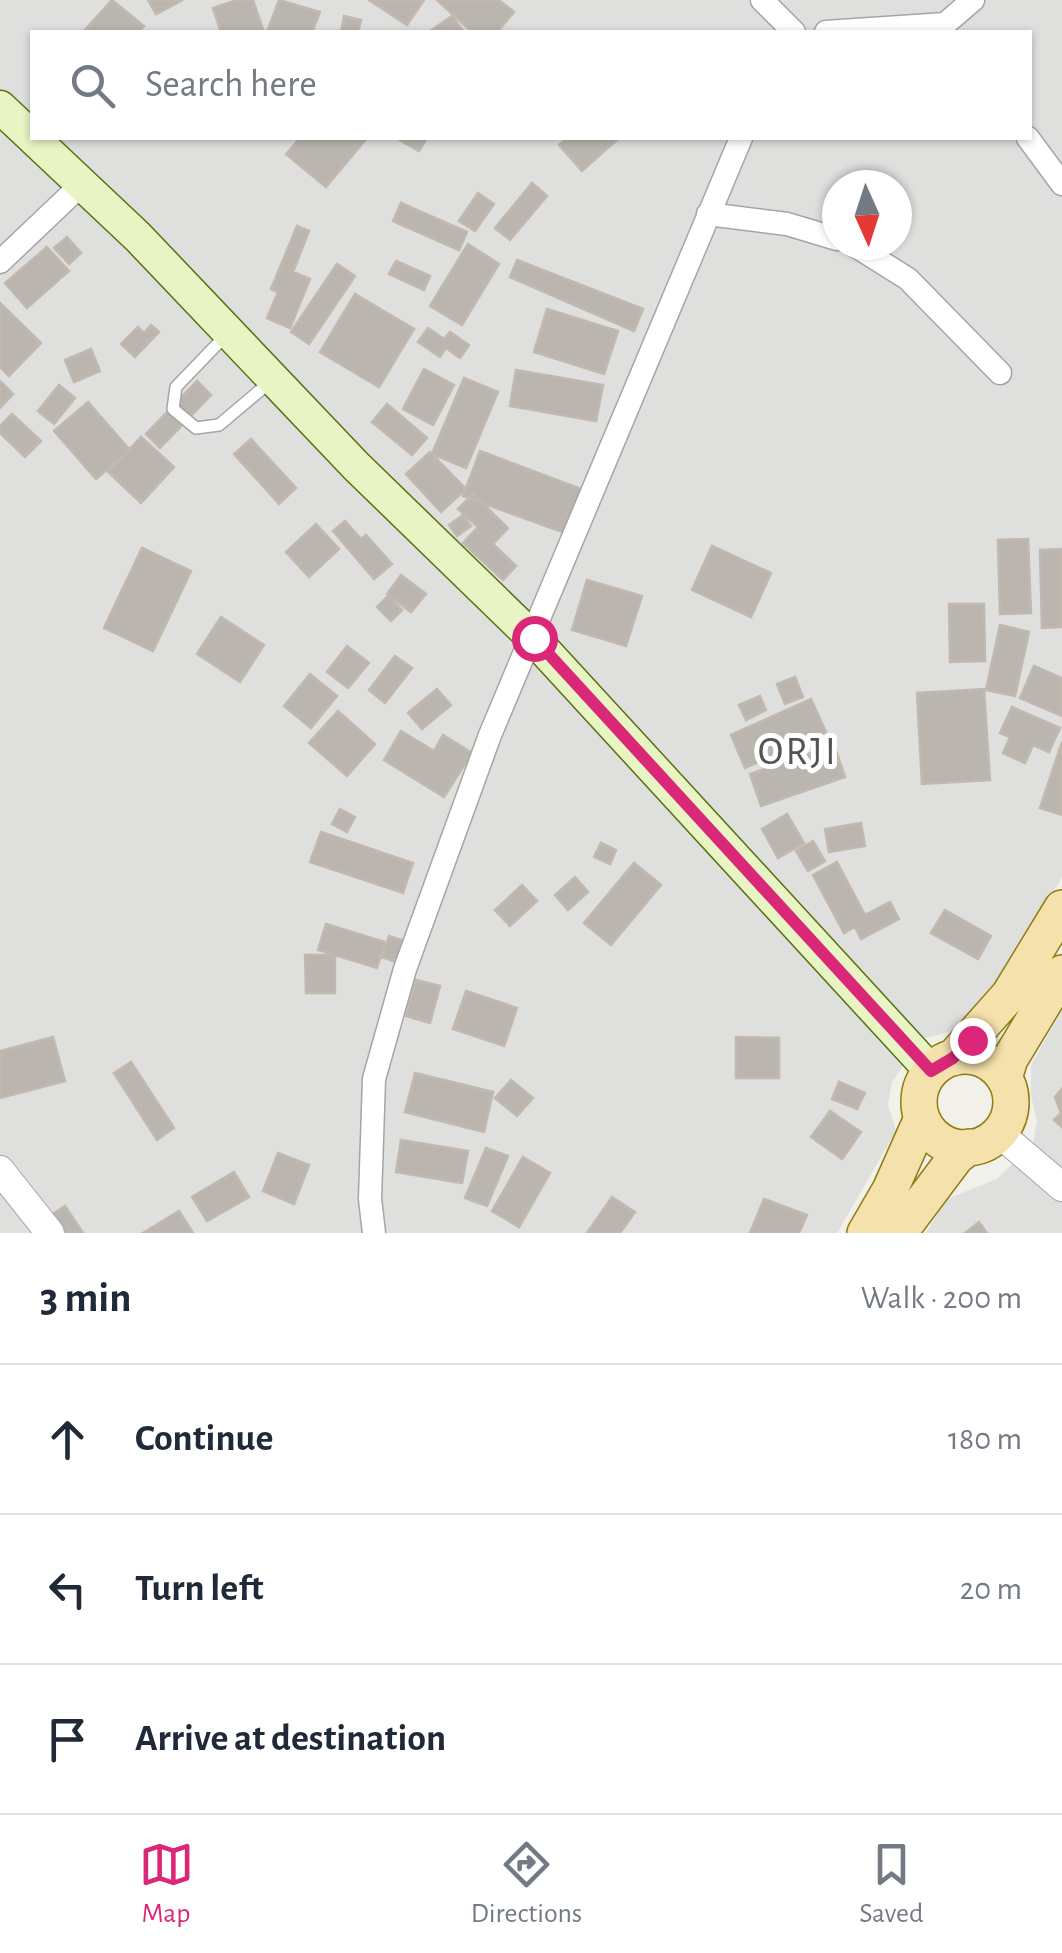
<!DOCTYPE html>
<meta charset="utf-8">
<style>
:root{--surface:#fff;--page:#f6f6f7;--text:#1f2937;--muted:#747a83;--line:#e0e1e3;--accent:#db2777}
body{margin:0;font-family:"Alegreya Sans",sans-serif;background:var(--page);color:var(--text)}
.compass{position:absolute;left:822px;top:170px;width:90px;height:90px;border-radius:50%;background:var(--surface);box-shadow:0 2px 8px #0004;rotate:177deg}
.stop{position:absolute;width:30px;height:30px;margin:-22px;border:8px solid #db2777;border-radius:50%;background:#fff}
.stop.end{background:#db2777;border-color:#fff;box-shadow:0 2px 10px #0008}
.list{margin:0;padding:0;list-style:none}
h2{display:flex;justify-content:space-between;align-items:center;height:130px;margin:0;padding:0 40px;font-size:42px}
h2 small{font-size:32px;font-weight:400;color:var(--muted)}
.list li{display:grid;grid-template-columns:65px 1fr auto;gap:30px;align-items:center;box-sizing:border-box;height:150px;padding:0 40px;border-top:2px solid var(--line)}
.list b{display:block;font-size:38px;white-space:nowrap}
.list em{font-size:32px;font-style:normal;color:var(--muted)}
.icon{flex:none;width:55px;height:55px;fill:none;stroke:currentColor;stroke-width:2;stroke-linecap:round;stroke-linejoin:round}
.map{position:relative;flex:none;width:1062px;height:1233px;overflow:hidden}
.search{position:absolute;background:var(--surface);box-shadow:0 2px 8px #0004;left:30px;right:30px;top:30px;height:110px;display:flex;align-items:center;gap:25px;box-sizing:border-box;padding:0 35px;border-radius:0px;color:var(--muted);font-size:38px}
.sheet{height:580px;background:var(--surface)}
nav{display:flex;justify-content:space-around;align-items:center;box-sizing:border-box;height:140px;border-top:2px solid var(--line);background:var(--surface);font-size:28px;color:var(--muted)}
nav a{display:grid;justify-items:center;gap:5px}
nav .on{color:var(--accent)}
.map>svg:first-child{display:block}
.residential{fill:#dfdfde;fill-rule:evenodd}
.building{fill:#bab6af;stroke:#c1b9ad;stroke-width:2.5}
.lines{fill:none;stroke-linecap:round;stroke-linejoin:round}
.service-casing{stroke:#a5a5a5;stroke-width:14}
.minor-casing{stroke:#a5a5a5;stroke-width:25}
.tertiary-casing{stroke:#a5a5a5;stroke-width:30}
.secondary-casing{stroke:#557110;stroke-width:35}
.primary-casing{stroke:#907c0f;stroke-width:38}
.service{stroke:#fff;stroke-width:11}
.minor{stroke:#fff;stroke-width:22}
.tertiary{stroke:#fff;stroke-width:28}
.secondary{stroke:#e9f4c4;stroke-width:32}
.primary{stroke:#f4e1ab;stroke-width:35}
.route{stroke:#db2777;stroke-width:12}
.labels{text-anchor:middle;stroke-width:10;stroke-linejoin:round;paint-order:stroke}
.quarter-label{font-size:40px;letter-spacing:2.5px;fill:#545454;stroke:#fff}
</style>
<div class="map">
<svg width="1062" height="1233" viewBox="0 0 1062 1233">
<rect width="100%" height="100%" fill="#f1f0e9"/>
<path class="residential" d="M 0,0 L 1062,0 L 1062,877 L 1030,933 L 981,1007 L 952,1031 L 922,1039 L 892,1082 L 888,1105 L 896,1131 L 837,1233 L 0,1233 ZM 32,32 L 1030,32 L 1030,138 L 32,138 ZM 837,185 L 897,185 L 897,245 L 837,245 Z
M 1062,1010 L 1062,1233 L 926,1233 L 947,1199 L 997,1179 L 1033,1143 L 1037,1121 L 1031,1096 L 1031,1065 Z"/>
<path class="building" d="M 112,0 L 144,26 L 138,32 L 83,32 Z
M 148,0 L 183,0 L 156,14 Z
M 237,0 L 253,0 L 263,29 L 251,32 L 221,32 L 213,8 Z
M 279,0 L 320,12 L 312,32 L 267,32 Z
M 369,0 L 424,0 L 407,25 Z
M 437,0 L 499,0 L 514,12 L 497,32 L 472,32 Z
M 344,16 L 361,20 L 358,32 L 341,32 Z
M 452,16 L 464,32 L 434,32 L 432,30 Z
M 300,138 L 367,138 L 326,187 L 286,154 Z
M 396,138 L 427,138 L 419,151 Z
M 568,138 L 619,138 L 582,171 L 559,145 Z
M 532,183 L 547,196 L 510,240 L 495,228 Z
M 478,193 L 494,204 L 475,231 L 459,221 Z
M 401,203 L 467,232 L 459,250 L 393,221 Z
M 297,226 L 309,231 L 293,272 L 310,279 L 290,328 L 267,318 L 278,292 L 271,289 Z
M 67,237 L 81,253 L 69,264 L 54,248 Z
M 468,244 L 499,264 L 462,325 L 430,306 Z
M 47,247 L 69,271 L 27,308 L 5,283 Z
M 517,260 L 643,309 L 634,331 L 510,277 Z
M 396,261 L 430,276 L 424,290 L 389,274 Z
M 337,264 L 355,276 L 309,344 L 291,332 Z
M 355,294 L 414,329 L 379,387 L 320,352 Z
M 0,303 L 41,343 L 9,376 L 0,367 Z
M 547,309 L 618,331 L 604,374 L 534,352 Z
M 151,325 L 159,332 L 135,357 L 121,344 L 138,327 L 144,333 Z
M 428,328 L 444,339 L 450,332 L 469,345 L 460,358 L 446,348 L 440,357 L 418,342 Z
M 91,349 L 100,371 L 74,382 L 65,360 Z
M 424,369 L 454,385 L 433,425 L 403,409 Z
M 516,370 L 603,385 L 596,421 L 510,406 Z
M 464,378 L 498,392 L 466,468 L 432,454 Z
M 0,381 L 13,394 L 0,408 Z
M 197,381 L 211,395 L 160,448 L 146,434 Z
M 59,385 L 75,398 L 54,424 L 38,411 Z
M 88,402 L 130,450 L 96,479 L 54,431 Z
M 387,404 L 427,438 L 412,455 L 372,422 Z
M 12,414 L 41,441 L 25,457 L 0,433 L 0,426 Z
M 141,437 L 174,467 L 141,503 L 108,472 Z
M 251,439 L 296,488 L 279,504 L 234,454 Z
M 480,451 L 589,492 L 573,536 L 463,496 Z
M 430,452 L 466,489 L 441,512 L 406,474 Z
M 473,494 L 508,528 L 493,544 L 516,566 L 503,580 L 463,543 L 478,527 L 458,509 Z
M 463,515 L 471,526 L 457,536 L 449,525 Z
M 345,521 L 361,539 L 366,535 L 392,564 L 374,579 L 333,531 Z
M 316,524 L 339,549 L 309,577 L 286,552 Z
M 1028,539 L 1031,613 L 1000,614 L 998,540 Z
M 712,546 L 771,573 L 751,617 L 692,590 Z
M 142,548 L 191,571 L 153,651 L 104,628 Z
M 1062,549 L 1062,627 L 1042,628 L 1040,550 Z
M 401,575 L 426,594 L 411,612 L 387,594 Z
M 587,580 L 642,596 L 626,646 L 572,630 Z
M 388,596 L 402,610 L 391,621 L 377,607 Z
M 949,604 L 984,604 L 985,661 L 950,662 Z
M 221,617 L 264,645 L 240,682 L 197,654 Z
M 1000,625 L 1029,632 L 1015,696 L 986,690 Z
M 347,646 L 369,663 L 348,688 L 327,672 Z
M 395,656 L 412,668 L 385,703 L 369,690 Z
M 1034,666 L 1062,678 L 1062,716 L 1020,698 Z
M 310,674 L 337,696 L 311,728 L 284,706 Z
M 795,677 L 803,697 L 785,704 L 777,684 Z
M 437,689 L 451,705 L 422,729 L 408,713 Z
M 984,689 L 990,780 L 922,784 L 917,693 Z
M 760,696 L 766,710 L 746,720 L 739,705 Z
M 811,699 L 826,732 L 745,768 L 731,735 Z
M 1012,707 L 1060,728 L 1049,752 L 1033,745 L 1025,763 L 1003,753 L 1010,737 L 1000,733 Z
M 338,711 L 375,744 L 347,776 L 309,743 Z
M 401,731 L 434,751 L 443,735 L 472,753 L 444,797 L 384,760 Z
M 1062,742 L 1062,815 L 1040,808 Z
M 834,745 L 845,777 L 761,806 L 750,774 Z
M 340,809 L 355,817 L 347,832 L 332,824 Z
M 787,814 L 804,843 L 778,858 L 762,829 Z
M 861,823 L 865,846 L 829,852 L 825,829 Z
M 321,832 L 413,863 L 403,893 L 310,862 Z
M 813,841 L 825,861 L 808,871 L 796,851 Z
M 601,843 L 616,850 L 610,864 L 594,857 Z
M 837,862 L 865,915 L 890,902 L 899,919 L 861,939 L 855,927 L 844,933 L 813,875 Z
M 634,863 L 661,885 L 611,945 L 584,923 Z
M 575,877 L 588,892 L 568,910 L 555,895 Z
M 522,885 L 537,901 L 510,926 L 495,910 Z
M 945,910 L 991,936 L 978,959 L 931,933 Z
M 326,924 L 385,942 L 377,968 L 318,950 Z
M 389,936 L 404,941 L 396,962 L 382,957 Z
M 305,955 L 335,955 L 335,993 L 306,993 Z
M 416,980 L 440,986 L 430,1023 L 406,1016 Z
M 466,991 L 517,1008 L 504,1046 L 453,1029 Z
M 53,1037 L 65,1081 L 0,1098 L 0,1051 Z
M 736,1037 L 779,1038 L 779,1078 L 736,1078 Z
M 131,1062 L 174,1128 L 157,1140 L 114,1073 Z
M 415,1073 L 493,1092 L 484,1132 L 405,1112 Z
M 511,1080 L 533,1098 L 517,1116 L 495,1098 Z
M 839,1082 L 865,1093 L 857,1109 L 832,1099 Z
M 1062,1089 L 1062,1127 L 1054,1120 L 1061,1113 L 1055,1097 Z
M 830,1111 L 861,1132 L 842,1159 L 811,1137 Z
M 401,1140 L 468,1151 L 462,1183 L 396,1172 Z
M 486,1148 L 508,1156 L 487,1206 L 465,1198 Z
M 278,1153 L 309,1165 L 294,1204 L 263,1191 Z
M 523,1157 L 550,1173 L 519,1227 L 492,1211 Z
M 234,1172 L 249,1197 L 207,1221 L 192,1197 Z
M 612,1197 L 635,1212 L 620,1233 L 587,1233 Z
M 764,1199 L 807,1215 L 799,1233 L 750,1233 Z
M 65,1206 L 83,1233 L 63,1233 L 51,1215 Z
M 179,1211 L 193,1233 L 143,1233 Z
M 979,1222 L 987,1233 L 965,1233 Z"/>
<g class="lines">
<g class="service-casing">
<path id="service" d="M 227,334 L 176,387 L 173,409 L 196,428 L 219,425 L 270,382"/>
</g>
<g class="minor-casing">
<path id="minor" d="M 762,0 L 794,32
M 826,32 L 945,24 L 973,0
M 1028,138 L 1062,184
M 708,214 L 787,224 L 837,239
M 854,245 L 908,279 L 1000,373
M 0,262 L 82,184
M 374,1233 L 370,1199 L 374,1079 L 405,969 L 490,735 L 741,138"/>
</g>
<g class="tertiary-casing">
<path id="tertiary" d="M 999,1133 L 1062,1187
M 0,1170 L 50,1233"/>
</g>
<g class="secondary-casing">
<path id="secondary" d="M 0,107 L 32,137
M 33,138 L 138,237 L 356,466 L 533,638 L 931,1071"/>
</g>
<g class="primary-casing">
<path id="primary" d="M919 1102a46 46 0 1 1 92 0a46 46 0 1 1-92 0Z
M 953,1058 L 1009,995 L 1062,908
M 1004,1078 L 1010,1059 L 1062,973
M 865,1233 L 890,1190 L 922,1118
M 899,1233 L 956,1157 L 969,1147"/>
</g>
<use href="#service" class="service"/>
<use href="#minor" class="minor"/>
<use href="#tertiary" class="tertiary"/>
<use href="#secondary" class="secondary"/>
<use href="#primary" class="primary"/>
</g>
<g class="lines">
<path class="route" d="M 534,638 L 931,1071 L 953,1058 L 972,1040"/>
</g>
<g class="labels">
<g class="quarter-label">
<text x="798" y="764">ORJI</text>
</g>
</g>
</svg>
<svg class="compass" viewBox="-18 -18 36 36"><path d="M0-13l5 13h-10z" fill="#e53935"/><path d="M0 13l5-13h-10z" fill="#747a83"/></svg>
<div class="stop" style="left:534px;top:638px"></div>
<div class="stop end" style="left:972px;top:1040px"></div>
<div class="search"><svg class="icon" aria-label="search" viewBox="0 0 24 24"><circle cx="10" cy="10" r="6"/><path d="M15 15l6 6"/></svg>Search here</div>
</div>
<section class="sheet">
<h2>3 min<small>Walk · 200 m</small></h2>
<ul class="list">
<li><svg class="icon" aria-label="ahead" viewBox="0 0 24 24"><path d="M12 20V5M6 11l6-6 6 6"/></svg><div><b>Continue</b></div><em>180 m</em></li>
<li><svg class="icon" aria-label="left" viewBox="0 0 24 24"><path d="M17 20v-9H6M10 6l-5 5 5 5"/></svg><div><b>Turn left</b></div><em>20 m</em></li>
<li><svg class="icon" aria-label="arrive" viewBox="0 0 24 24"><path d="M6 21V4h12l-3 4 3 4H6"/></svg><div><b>Arrive at destination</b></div></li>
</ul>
</section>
<nav>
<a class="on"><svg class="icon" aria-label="map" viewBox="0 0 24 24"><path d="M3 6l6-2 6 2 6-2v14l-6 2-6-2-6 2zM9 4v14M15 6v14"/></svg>Map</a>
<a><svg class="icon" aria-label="directions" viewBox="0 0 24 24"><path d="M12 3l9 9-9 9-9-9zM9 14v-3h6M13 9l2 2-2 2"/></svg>Directions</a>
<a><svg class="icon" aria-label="saved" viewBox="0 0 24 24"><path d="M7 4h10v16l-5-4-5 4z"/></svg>Saved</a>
</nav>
